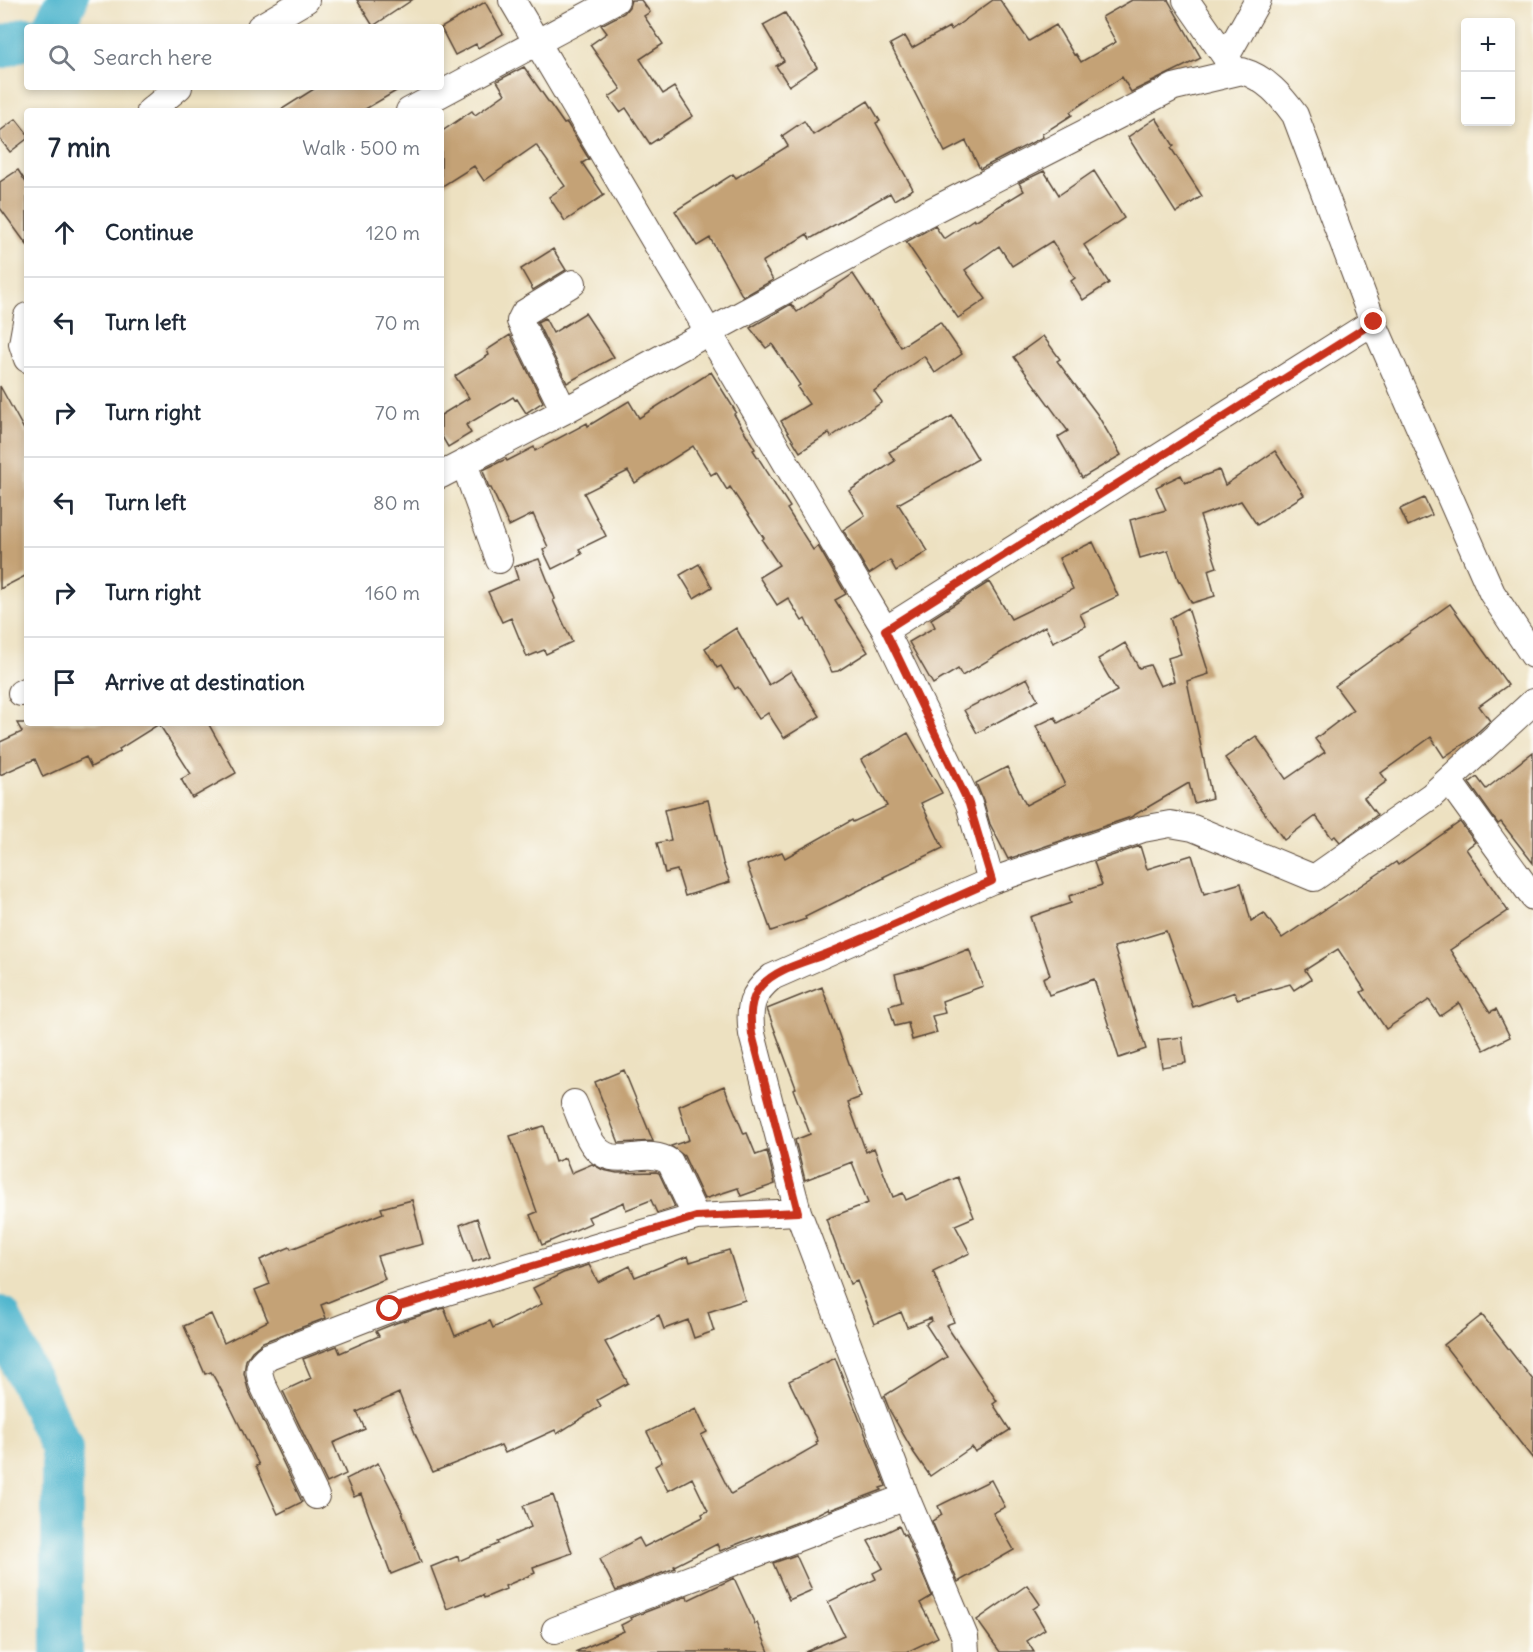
<!DOCTYPE html>
<meta charset="utf-8">
<style>
:root{--surface:#fff;--page:#f6f6f7;--text:#1f2937;--muted:#747a83;--line:#e0e1e3}
body{margin:0;font-family:Delius,sans-serif;background:var(--page);color:var(--text)}
.controls{position:absolute;right:18px;top:18px;display:grid;overflow:hidden;border-radius:6px;box-shadow:0 3px 9px #0003}
.controls button{width:54px;height:54px;display:grid;place-items:center;padding:0;border:0;border-bottom:2px solid var(--line);background:var(--surface);color:var(--text);font:30px sans-serif}
.stop{position:absolute;width:18px;height:18px;margin:-14px;border:4px solid #c8321e;border-radius:50%;background:#fff}
.stop.end{background:#c8321e;border-color:#fff;box-shadow:0 2px 6px #0008}
.list{margin:0;padding:0;list-style:none}
h2{display:flex;justify-content:space-between;align-items:center;height:78px;margin:0;padding:0 24px;font-size:26px}
h2 small{font-size:20px;font-weight:400;color:var(--muted)}
.list li{display:grid;grid-template-columns:39px 1fr auto;gap:18px;align-items:center;box-sizing:border-box;height:90px;padding:0 24px;border-top:2px solid var(--line)}
.list b{display:block;font-size:22px;white-space:nowrap}
.list em{font-size:20px;font-style:normal;color:var(--muted)}
.icon{flex:none;width:33px;height:33px;fill:none;stroke:currentColor;stroke-width:2;stroke-linecap:round;stroke-linejoin:round}
.map{position:relative;flex:none;width:1533px;height:1652px;overflow:hidden}
.search{position:absolute;background:var(--surface);box-shadow:0 3px 9px #0003;left:24px;top:24px;width:420px;height:66px;display:flex;align-items:center;gap:15px;box-sizing:border-box;padding:0 21px;border-radius:6px;color:var(--muted);font-size:22px}
.panel{position:absolute;background:var(--surface);box-shadow:0 3px 9px #0003;left:24px;top:108px;width:420px;height:618px;border-radius:6px}
.map>svg:first-child{display:block}
.lines{fill:none;stroke-linecap:round;stroke-linejoin:round}
.river{stroke:#50b6ce;stroke-width:42}
.building{fill:#c4a276}
.minor-casing{stroke:#564536;stroke-width:28}
.minor{stroke:#fff;stroke-width:26}
.route{stroke:#c8321e;stroke-width:8}
</style>
<div class="map">
<svg width="1533" height="1652" viewBox="0 0 1533 1652">
<rect width="100%" height="100%" fill="#fdfcf7"/>
<filter id="ink" filterUnits="userSpaceOnUse"><feTurbulence type="fractalNoise" baseFrequency=".0167" numOctaves="2"/><feDisplacementMap in="SourceGraphic" scale="12" xChannelSelector="R" yChannelSelector="G"/><feConvolveMatrix kernelMatrix="1 2 1 2 8 2 1 2 1" color-interpolation-filters="sRGB"/></filter>
<filter id="wash" filterUnits="userSpaceOnUse"><feTurbulence type="fractalNoise" baseFrequency=".008" numOctaves="4" result="noise"/><feDisplacementMap in="SourceGraphic" scale="24" xChannelSelector="R" yChannelSelector="G"/><feGaussianBlur stdDeviation="1.35" result="paint"/><feColorMatrix in="noise" values="0 0 0 0 0 0 0 0 0 0 0 0 0 0 0 0 0 1.4 0 .05"/><feComposite in="paint" operator="in"/></filter>
<g filter="url(#wash)">
<rect width="100%" height="100%" fill="#ede1c1"/>
<g class="lines">
<path class="river" d="M 53,27 L 67,0
M 0,48 L 27,38
M 0,1317 L 62,1449 L 62,1652"/>
</g>
<g id="blocks">
<path class="building" d="M 357,0 L 412,0 L 373,26 Z
M 631,0 L 641,0 L 650,12 L 644,16 L 663,44 L 640,59 L 663,94 L 674,87 L 693,116 L 650,144 L 626,108 L 620,112 L 609,97 L 621,89 L 590,45 L 607,33 L 601,25 L 624,13 L 629,7 Z
M 993,0 L 1000,0 L 1029,41 L 1056,25 L 1074,55 L 1076,54 L 1081,62 L 1116,42 L 1102,17 L 1132,0 L 1168,0 L 1201,58 L 1131,92 L 1122,77 L 1070,112 L 1072,115 L 1042,134 L 1043,137 L 980,169 L 966,141 L 945,152 L 890,44 L 905,36 L 912,48 L 949,27 L 951,30 Z
M 485,2 L 503,34 L 478,48 L 476,44 L 455,55 L 441,28 Z
M 785,13 L 817,67 L 789,86 L 776,66 L 784,61 L 763,25 Z
M 524,67 L 564,124 L 567,123 L 589,159 L 582,163 L 604,195 L 565,221 L 549,197 L 565,186 L 536,145 L 484,181 L 474,166 L 441,187 L 441,132 L 472,111 L 475,115 L 505,94 L 497,81 Z
M 317,87 L 403,87 L 362,111 L 279,111 Z
M 868,101 L 880,121 L 876,123 L 913,189 L 894,200 L 890,193 L 810,239 L 807,234 L 762,262 L 773,280 L 743,297 L 710,238 L 697,246 L 675,211 L 733,174 L 736,178 L 788,146 L 782,136 L 804,121 L 813,135 Z
M 1156,118 L 1174,146 L 1171,148 L 1202,196 L 1176,213 L 1128,137 Z
M 16,119 L 27,133 L 27,139 L 10,152 L 0,139 L 0,131 Z
M 18,170 L 27,184 L 27,245 L 0,208 L 0,182 Z
M 1044,171 L 1059,195 L 1094,171 L 1124,218 L 1084,245 L 1109,283 L 1083,300 L 1071,281 L 1075,278 L 1052,241 L 1012,266 L 999,246 L 965,270 L 986,299 L 958,318 L 906,242 L 935,226 L 944,239 L 974,219 L 975,221 L 1024,191 L 1019,183 Z
M 553,249 L 566,270 L 533,290 L 521,269 Z
M 853,274 L 901,347 L 940,322 L 962,354 L 935,373 L 924,356 L 874,391 L 882,402 L 831,437 L 829,433 L 800,452 L 781,421 L 809,404 L 797,387 L 800,385 L 772,344 L 766,348 L 750,328 L 791,304 L 797,312 Z
M 585,313 L 614,357 L 567,383 L 537,322 L 545,318 L 553,333 Z
M 510,335 L 543,402 L 526,413 L 517,399 L 515,400 L 513,397 L 466,425 L 471,433 L 448,447 L 441,435 L 441,415 L 469,398 L 455,376 L 489,355 L 487,350 Z
M 1043,336 L 1060,359 L 1057,361 L 1097,414 L 1121,455 L 1082,478 L 1058,437 L 1068,431 L 1014,357 Z
M 711,372 L 736,412 L 734,414 L 755,449 L 753,450 L 790,507 L 787,509 L 813,550 L 818,546 L 846,594 L 835,600 L 868,652 L 838,671 L 832,672 L 805,619 L 802,621 L 788,598 L 777,605 L 759,577 L 779,565 L 762,540 L 764,538 L 730,487 L 727,490 L 716,472 L 711,475 L 693,446 L 635,483 L 628,471 L 584,493 L 606,536 L 579,549 L 582,554 L 552,569 L 543,550 L 548,547 L 533,514 L 509,526 L 491,488 L 489,488 L 483,470 L 506,459 L 507,461 L 534,447 L 535,451 L 587,423 L 588,426 L 629,401 L 639,418 Z
M 0,386 L 27,435 L 27,575 L 0,589 Z
M 952,416 L 978,459 L 898,504 L 928,551 L 896,571 L 890,560 L 869,574 L 843,530 L 865,515 L 849,491 L 895,461 L 889,452 Z
M 1275,451 L 1304,495 L 1257,525 L 1241,501 L 1200,516 L 1217,567 L 1208,570 L 1215,596 L 1192,603 L 1180,581 L 1179,582 L 1168,550 L 1140,558 L 1130,520 L 1166,510 L 1156,487 L 1181,475 L 1185,483 L 1219,470 L 1225,485 Z
M 1424,498 L 1432,515 L 1408,526 L 1400,509 Z
M 1093,542 L 1118,596 L 1080,614 L 1086,626 L 1053,642 L 1045,626 L 962,676 L 958,669 L 933,684 L 909,642 L 935,627 L 931,619 L 989,582 L 1011,619 L 1073,589 L 1059,558 Z
M 539,559 L 555,599 L 553,600 L 572,642 L 546,654 L 544,650 L 527,657 L 511,618 L 502,622 L 488,592 L 518,579 L 514,567 Z
M 699,564 L 712,587 L 694,598 L 680,575 Z
M 1450,604 L 1508,685 L 1479,706 L 1490,721 L 1468,741 L 1444,757 L 1431,737 L 1381,773 L 1387,781 L 1364,798 L 1377,815 L 1340,842 L 1335,836 L 1332,838 L 1316,816 L 1284,840 L 1225,758 L 1256,736 L 1286,779 L 1325,752 L 1315,739 L 1353,710 L 1335,686 Z
M 1188,608 L 1209,674 L 1187,681 L 1212,798 L 1194,803 L 1189,783 L 1131,817 L 1008,859 L 990,824 L 983,800 L 976,783 L 1007,767 L 1026,805 L 1065,785 L 1036,726 L 1055,717 L 1058,723 L 1117,691 L 1098,659 L 1125,643 L 1139,668 L 1150,665 L 1160,686 L 1174,681 L 1168,658 L 1181,654 L 1170,618 Z
M 736,628 L 769,685 L 791,671 L 820,716 L 784,738 L 768,713 L 759,719 L 738,687 L 735,689 L 721,666 L 717,668 L 705,648 Z
M 1027,678 L 1038,700 L 977,733 L 964,710 Z
M 17,723 L 208,723 L 236,773 L 192,798 L 181,779 L 191,774 L 159,724 L 119,749 L 120,752 L 91,767 L 86,757 L 43,777 L 35,759 L 0,775 L 0,742 L 22,732 Z
M 908,733 L 942,793 L 921,803 L 943,848 L 883,877 L 884,878 L 805,917 L 806,919 L 771,931 L 747,865 L 782,852 L 785,858 L 852,820 L 853,822 L 887,806 L 861,760 Z
M 1533,752 L 1533,863 L 1501,822 L 1498,824 L 1469,783 L 1477,777 L 1486,789 Z
M 708,800 L 723,863 L 730,882 L 685,896 L 677,870 L 665,873 L 657,843 L 671,840 L 664,810 Z
M 1460,822 L 1475,842 L 1466,849 L 1508,911 L 1450,950 L 1490,1012 L 1496,1009 L 1510,1037 L 1484,1050 L 1459,1003 L 1440,1016 L 1429,1000 L 1386,1029 L 1361,992 L 1365,990 L 1338,949 L 1305,970 L 1311,979 L 1294,990 L 1290,984 L 1237,999 L 1235,992 L 1193,1007 L 1166,931 L 1114,947 L 1146,1049 L 1119,1058 L 1094,979 L 1049,995 L 1043,978 L 1050,975 L 1030,917 L 1071,903 L 1069,896 L 1102,885 L 1094,862 L 1140,846 L 1147,869 L 1192,855 L 1204,894 L 1241,883 L 1251,921 L 1264,913 L 1282,938 L 1396,862 L 1398,865 Z
M 969,949 L 983,986 L 942,1001 L 945,1013 L 932,1016 L 937,1033 L 912,1040 L 908,1023 L 895,1026 L 889,1006 L 902,1002 L 895,974 L 923,967 Z
M 822,987 L 861,1097 L 848,1102 L 866,1152 L 874,1148 L 893,1197 L 903,1193 L 906,1200 L 958,1177 L 974,1217 L 955,1225 L 970,1253 L 933,1271 L 954,1322 L 946,1325 L 997,1401 L 993,1404 L 1010,1430 L 975,1452 L 972,1447 L 930,1476 L 914,1453 L 890,1411 L 884,1396 L 947,1357 L 926,1325 L 932,1321 L 931,1318 L 907,1327 L 901,1312 L 874,1324 L 857,1281 L 850,1284 L 826,1219 L 868,1203 L 852,1162 L 805,1180 L 795,1140 L 810,1134 L 793,1089 L 796,1088 L 767,1009 Z
M 1182,1037 L 1186,1063 L 1162,1067 L 1158,1040 Z
M 624,1070 L 653,1141 L 619,1143 L 595,1082 Z
M 724,1086 L 744,1134 L 747,1133 L 756,1155 L 767,1151 L 775,1184 L 741,1196 L 738,1188 L 704,1199 L 684,1156 L 671,1146 L 689,1140 L 679,1106 Z
M 544,1126 L 555,1162 L 565,1158 L 571,1173 L 592,1164 L 603,1170 L 617,1173 L 656,1172 L 659,1173 L 675,1207 L 657,1213 L 651,1200 L 626,1210 L 624,1202 L 588,1217 L 591,1223 L 542,1245 L 530,1215 L 537,1212 L 510,1136 Z
M 412,1200 L 423,1244 L 377,1256 L 385,1279 L 321,1305 L 326,1318 L 263,1342 L 252,1351 L 246,1360 L 244,1373 L 248,1389 L 302,1502 L 278,1514 L 256,1466 L 259,1465 L 228,1402 L 211,1372 L 205,1374 L 184,1326 L 211,1314 L 224,1343 L 268,1321 L 255,1290 L 270,1284 L 260,1260 L 290,1247 L 291,1249 L 383,1213 L 381,1208 Z
M 477,1218 L 490,1256 L 473,1262 L 460,1225 Z
M 729,1250 L 745,1300 L 708,1312 L 714,1331 L 694,1338 L 688,1320 L 664,1329 L 659,1315 L 605,1342 L 628,1383 L 597,1400 L 601,1406 L 557,1434 L 555,1430 L 505,1453 L 501,1445 L 433,1472 L 416,1436 L 399,1393 L 357,1412 L 365,1429 L 333,1443 L 346,1474 L 327,1483 L 283,1391 L 311,1378 L 303,1359 L 337,1346 L 340,1353 L 379,1336 L 376,1331 L 396,1323 L 444,1308 L 455,1336 L 490,1321 L 493,1328 L 542,1304 L 533,1288 L 563,1273 L 589,1265 L 598,1282 L 630,1266 L 635,1277 L 688,1256 L 690,1262 Z
M 1482,1315 L 1533,1380 L 1533,1459 L 1444,1345 Z
M 835,1358 L 886,1486 L 880,1488 L 882,1490 L 830,1510 L 829,1508 L 811,1517 L 761,1536 L 760,1535 L 720,1551 L 717,1544 L 674,1566 L 675,1568 L 616,1591 L 600,1559 L 639,1538 L 644,1547 L 703,1517 L 702,1514 L 708,1511 L 692,1478 L 668,1491 L 655,1466 L 662,1462 L 647,1432 L 696,1409 L 707,1432 L 701,1435 L 731,1494 L 817,1445 L 816,1442 L 818,1441 L 789,1381 Z
M 378,1463 L 401,1509 L 421,1562 L 391,1574 L 361,1494 L 354,1497 L 346,1479 Z
M 991,1480 L 1005,1507 L 993,1513 L 1014,1550 L 958,1582 L 932,1521 L 942,1515 L 938,1506 Z
M 553,1495 L 572,1553 L 533,1567 L 535,1573 L 505,1586 L 506,1589 L 484,1598 L 483,1595 L 447,1609 L 431,1567 L 458,1556 L 459,1561 L 498,1544 L 497,1542 L 531,1527 L 523,1506 Z
M 899,1526 L 903,1535 L 905,1534 L 932,1596 L 920,1603 L 938,1637 L 907,1652 L 805,1652 L 844,1635 L 828,1602 L 876,1579 L 873,1573 L 883,1568 L 868,1541 Z
M 796,1555 L 812,1590 L 789,1600 L 773,1563 Z
M 734,1578 L 755,1624 L 757,1623 L 769,1652 L 575,1652 L 624,1631 L 621,1625 L 631,1620 L 630,1618 L 687,1596 L 688,1600 Z
M 1027,1585 L 1040,1604 L 1033,1609 L 1045,1629 L 1027,1641 L 1034,1652 L 1000,1652 L 977,1620 Z"/>
</g>
</g>
<g filter="url(#ink)">
<use href="#blocks" fill-opacity="0" stroke="#564536" stroke-width="1.5"/>
<g class="lines">
<g class="minor-casing">
<path id="minor" d="M 512,0 L 885,630 L 969,804 L 991,881 L 772,977 C 751,994 748,1008 752,1034 L 798,1212 L 906,1497 L 965,1637 L 966,1652
M 1186,0 L 1236,72
M 260,27 L 306,0
M 1229,71 L 1226,57 L 1258,0
M 150,111 L 179,87
M 409,111 L 616,0
M 27,316 L 22,344 L 27,359
M 564,411 L 520,321 L 524,313 L 573,283
M 464,463 L 499,560
M 441,475 L 564,411 L 922,216 L 1174,87 L 1242,71 C 1266,78 1281,96 1295,115 L 1373,322 L 1492,593 L 1533,655
M 885,630 L 1373,322
M 21,693 L 27,690
M 1449,781 L 1533,897
M 991,881 L 1143,829 L 1170,824 L 1193,828 L 1314,878 L 1431,796 L 1533,702
M 574,1103 C 580,1116 584,1131 592,1143 C 612,1174 645,1144 670,1162 L 696,1217
M 316,1496 L 262,1383 C 258,1370 257,1364 269,1356 L 390,1309 L 696,1217 L 798,1212
M 555,1630 L 906,1497"/>
</g>
<use href="#minor" class="minor"/>
</g>
</g>
<g class="lines" filter="url(#ink)">
<path class="route" d="M 390,1309 L 696,1217 L 798,1212 L 752,1034 C 750,1018 749,999 761,986 C 778,967 808,962 831,952 C 885,930 938,905 992,881 L 969,804 L 885,630 L 1374,322"/>
</g>
</svg>
<div class="controls">
<button>+</button>
<button>−</button>
</div>
<div class="stop" style="left:390px;top:1309px"></div>
<div class="stop end" style="left:1374px;top:322px"></div>
<div class="search"><svg class="icon" aria-label="search" viewBox="0 0 24 24"><circle cx="10" cy="10" r="6"/><path d="M15 15l6 6"/></svg>Search here</div>
<section class="panel">
<h2>7 min<small>Walk · 500 m</small></h2>
<ul class="list">
<li><svg class="icon" aria-label="ahead" viewBox="0 0 24 24"><path d="M12 20V5M6 11l6-6 6 6"/></svg><div><b>Continue</b></div><em>120 m</em></li>
<li><svg class="icon" aria-label="left" viewBox="0 0 24 24"><path d="M17 20v-9H6M10 6l-5 5 5 5"/></svg><div><b>Turn left</b></div><em>70 m</em></li>
<li><svg class="icon" aria-label="right" viewBox="0 0 24 24"><path d="M7 20v-9h11M14 6l5 5-5 5"/></svg><div><b>Turn right</b></div><em>70 m</em></li>
<li><svg class="icon" aria-label="left" viewBox="0 0 24 24"><path d="M17 20v-9H6M10 6l-5 5 5 5"/></svg><div><b>Turn left</b></div><em>80 m</em></li>
<li><svg class="icon" aria-label="right" viewBox="0 0 24 24"><path d="M7 20v-9h11M14 6l5 5-5 5"/></svg><div><b>Turn right</b></div><em>160 m</em></li>
<li><svg class="icon" aria-label="arrive" viewBox="0 0 24 24"><path d="M6 21V4h12l-3 4 3 4H6"/></svg><div><b>Arrive at destination</b></div></li>
</ul>
</section>
</div>
